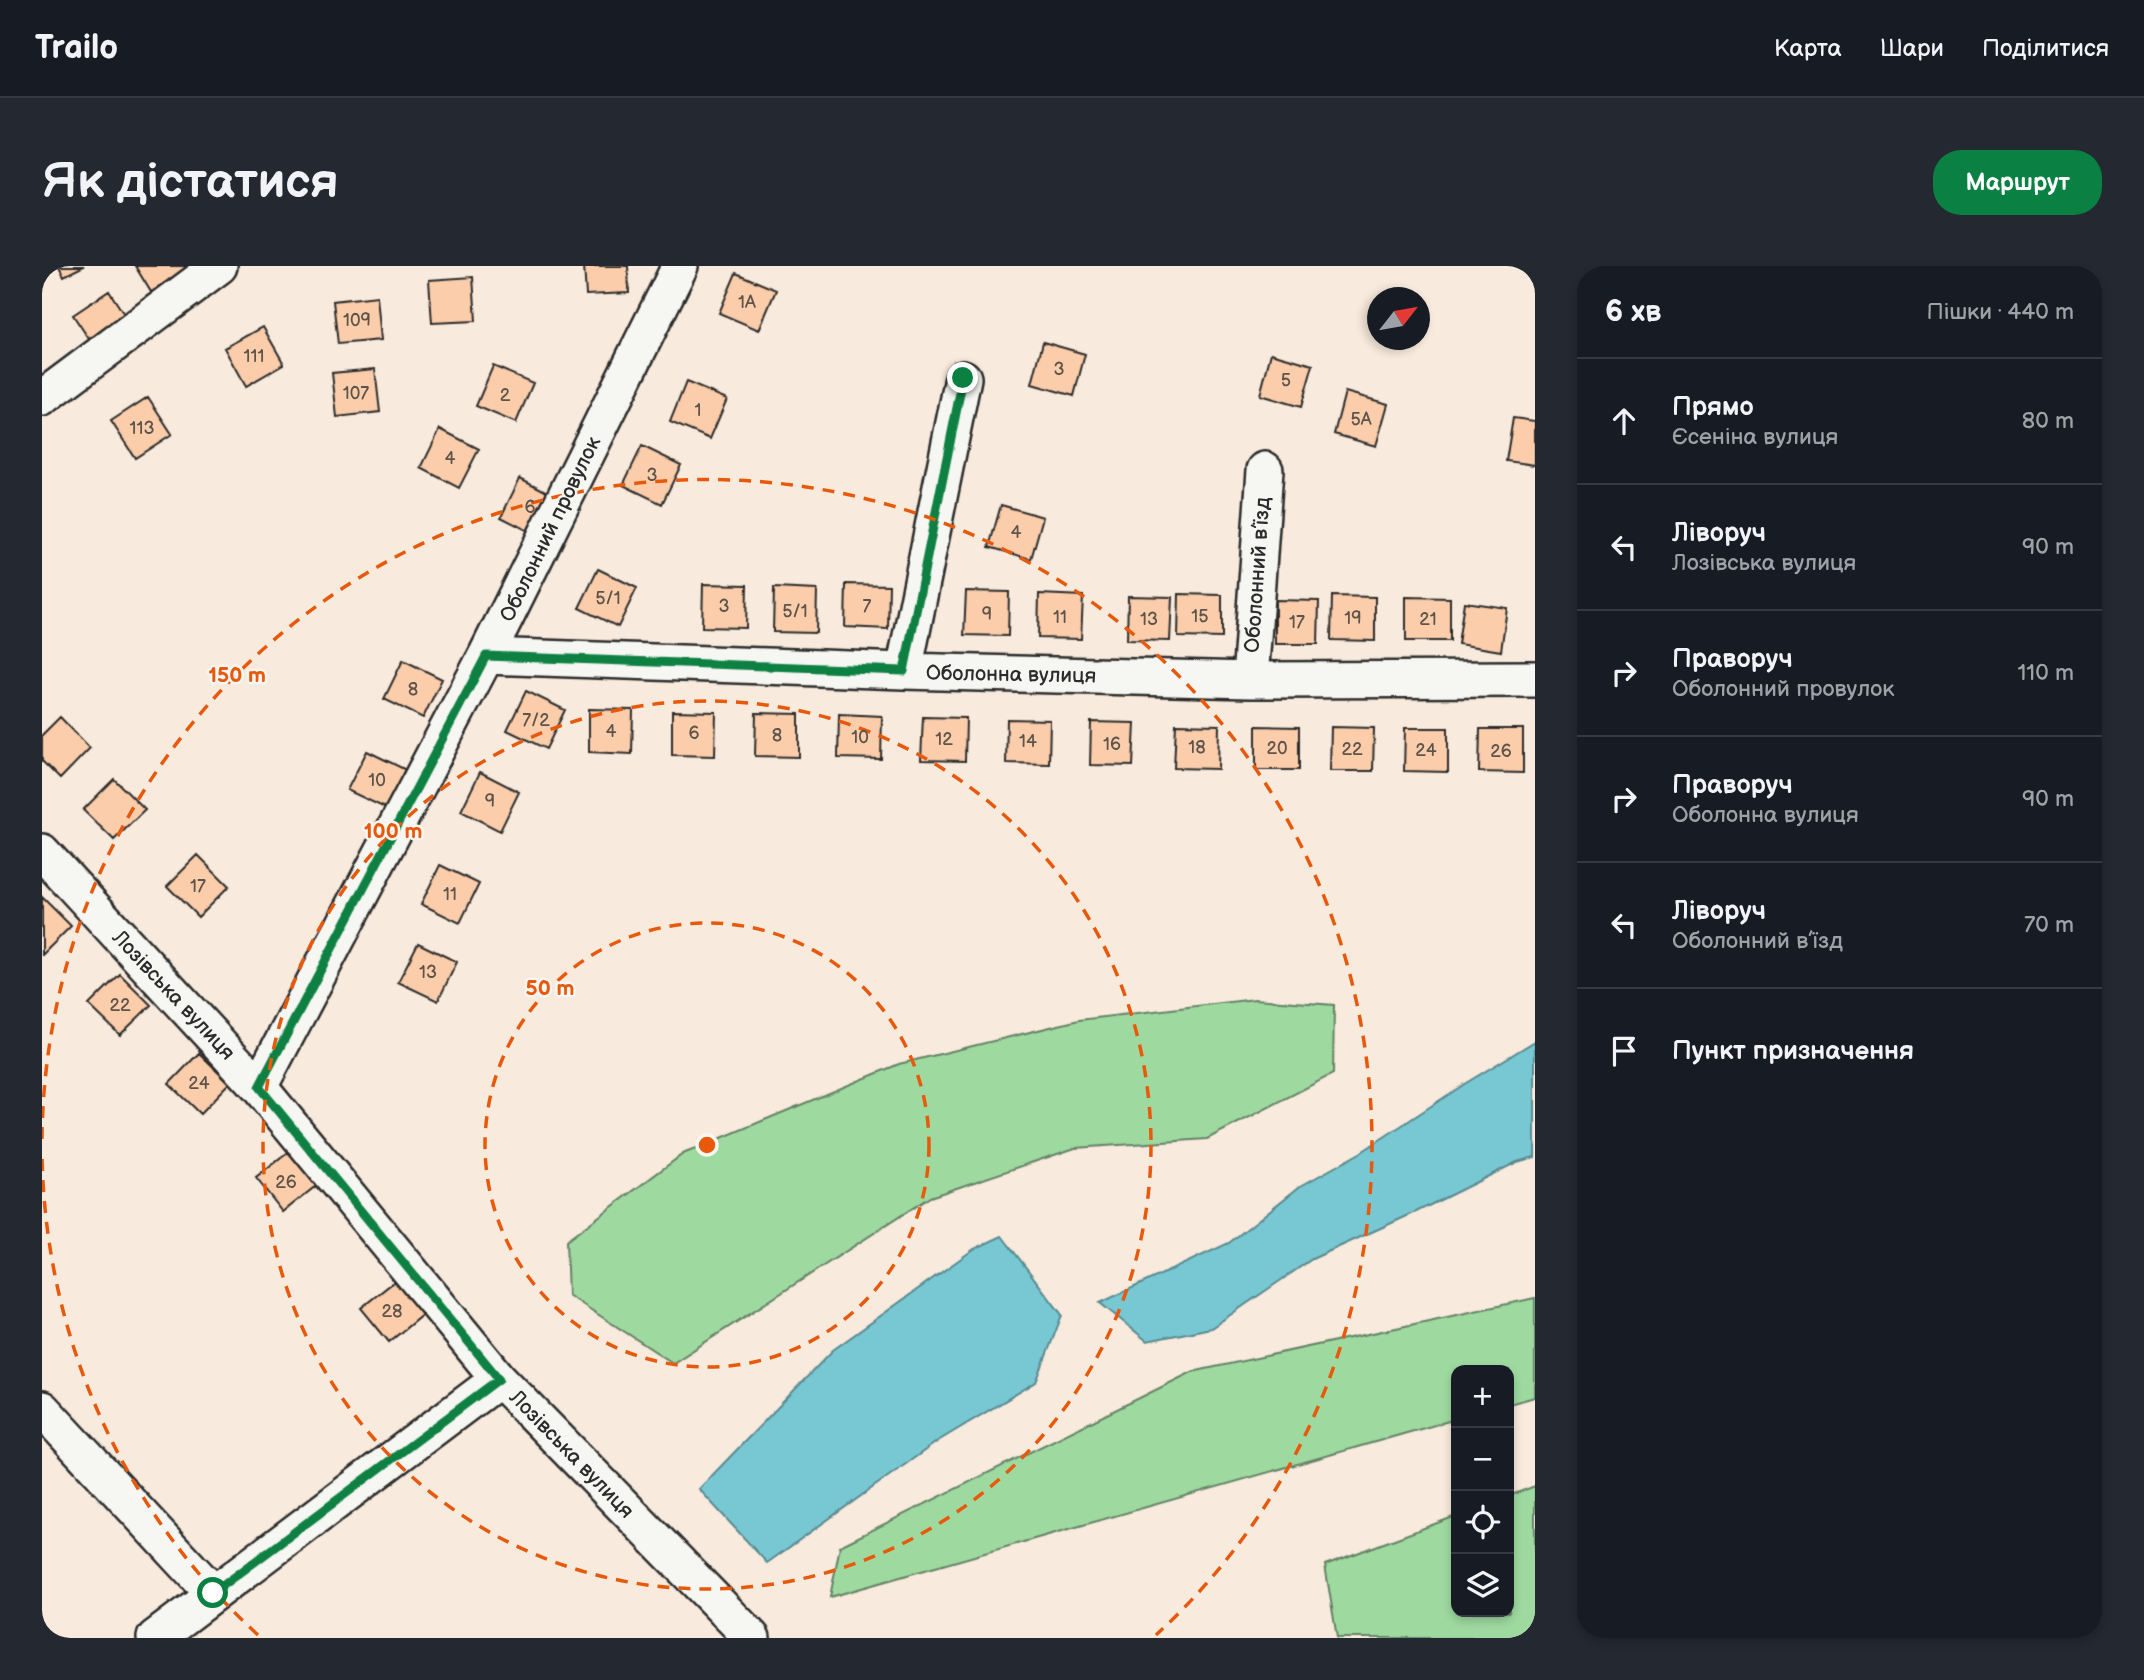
<!DOCTYPE html>
<html lang="uk">
<meta charset="utf-8">
<style>
:root{--surface:#171b24;--page:#242831;--text:#f1f3f6;--muted:#9ea1a6;--line:#363941;--accent:#0b8043}
body{margin:0;font-family:"Balsamiq Sans",sans-serif;background:var(--page);color:var(--text)}
.controls{position:absolute;right:21px;bottom:21px;display:grid;overflow:hidden;border-radius:14px;box-shadow:0 4px 10px #0003}
.controls button{width:63px;height:63px;display:grid;place-items:center;padding:0;border:0;border-bottom:2px solid var(--line);background:var(--surface);color:var(--text);font:35px sans-serif}
.compass{position:absolute;left:1325px;top:21px;width:63px;height:63px;border-radius:50%;background:var(--surface);box-shadow:0 4px 10px #0003;rotate:59deg}
.stop{position:absolute;width:21px;height:21px;margin:-16px;border:5px solid #0b8043;border-radius:50%;background:#fff}
.stop.end{background:#0b8043;border-color:#fff;box-shadow:0 2px 7px #0008}
.list{margin:0;padding:0;list-style:none}
h2{display:flex;justify-content:space-between;align-items:center;height:91px;margin:0;padding:0 28px;font-size:30px}
h2 small{font-size:23px;font-weight:400;color:var(--muted)}
.list li{display:grid;grid-template-columns:46px 1fr auto;gap:21px;align-items:center;box-sizing:border-box;height:126px;padding:0 28px;border-top:2px solid var(--line)}
.list b{display:block;font-size:26px;white-space:nowrap}
.list p{margin:0;font-size:23px;white-space:nowrap;color:var(--muted)}
.list em{font-size:23px;font-style:normal;color:var(--muted)}
.icon{flex:none;width:38px;height:38px;fill:none;stroke:currentColor;stroke-width:2;stroke-linecap:round;stroke-linejoin:round}
.map{position:relative;flex:none;width:1493px;height:1372px;overflow:hidden;border-radius:28px}
header{display:flex;align-items:center;gap:42px;box-sizing:border-box;height:98px;padding:0 35px;background:var(--surface);border-bottom:2px solid var(--line)}
header strong{font-size:33px}
nav{display:flex;gap:38px;margin-inline-start:auto;font-size:24px}
.intro{display:flex;align-items:center;justify-content:space-between;box-sizing:border-box;height:168px;padding:0 42px}
h1{margin:0;font-size:49px}
.button{padding:18px 32px;border-radius:28px;background:var(--accent);color:#fff;font-size:24px;font-weight:700}
main{display:flex;gap:42px;padding:0 42px}
aside{flex:1;background:var(--surface);border-radius:28px;box-shadow:0 4px 10px #0003}
.map>svg:first-child{display:block}
.green{fill:#9edaa0;stroke:#648266;stroke-width:2}
.water{fill:#78c8d3;stroke:#598990;stroke-width:2}
.building{fill:#fbcdaa;stroke:#2b2b2b;stroke-width:2}
.lines{fill:none;stroke-linecap:round;stroke-linejoin:round}
.street-casing{stroke:#2b2b2b;stroke-width:40}
.street{stroke:#f6f6f2;stroke-width:35}
.route{stroke:#0b8043;stroke-width:9}
.ring{fill:none;stroke:#e8590c;stroke-width:3.5;stroke-dasharray:12 9}
.labels{text-anchor:middle;stroke-width:5;stroke-linejoin:round;paint-order:stroke}
.number-label{font-size:18px;fill:#5f544b}
.street-label{font-size:21px;fill:#2b2b2b;stroke:#f6f6f2}
.centre{fill:#e8590c;stroke:#f6f6f2;stroke-width:3.5}
.ring-label{font-size:21px;text-anchor:middle;font-weight:bold;fill:#e8590c;stroke:#f6f6f2;stroke-width:5;stroke-linejoin:round;paint-order:stroke}
</style>
<header>
<strong>Trailo</strong>
<nav><a>Карта</a><a>Шари</a><a>Поділитися</a></nav>
</header>
<div class="intro"><h1>Як дістатися</h1><a class="button">Маршрут</a></div>
<main>
<div class="map">
<svg width="1493" height="1372" viewBox="0 0 1493 1372">
<rect width="100%" height="100%" fill="#f8eadc"/>
<filter id="ink" filterUnits="userSpaceOnUse"><feTurbulence type="fractalNoise" baseFrequency=".0143" numOctaves="2"/><feDisplacementMap in="SourceGraphic" scale="14" xChannelSelector="R" yChannelSelector="G"/><feConvolveMatrix kernelMatrix="1 2 1 2 8 2 1 2 1" color-interpolation-filters="sRGB"/></filter>
<g filter="url(#ink)">
<path class="green" d="M 1213,733 L 1292,739 L 1291,808 L 1165,873 L 1033,882 L 888,931 L 631,1097 L 526,1029 L 524,975 L 641,888 L 857,798 L 1037,754 Z
M 1493,1032 L 1493,1131 L 1467,1138 L 1467,1104 L 1414,1104 L 1414,1153 L 788,1331 L 798,1280 L 1150,1106 Z
M 1493,1220 L 1493,1372 L 1295,1372 L 1283,1299 L 1414,1250 L 1414,1346 L 1467,1346 L 1467,1230 Z"/>
<path class="water" d="M 1493,775 L 1493,891 L 1475,896 L 1374,946 L 1270,993 L 1169,1062 L 1105,1075 L 1058,1037 L 1187,977 L 1257,921 L 1318,887 L 1424,817 Z
M 960,970 L 1020,1049 L 994,1116 L 896,1175 L 725,1297 L 657,1223 L 791,1084 L 932,983 Z"/>
<path class="building" d="M 17,0 L 42,0 L 22,10 Z
M 93,0 L 144,0 L 146,3 L 109,26 Z
M 542,0 L 586,0 L 587,27 L 544,29 Z
M 694,7 L 734,24 L 717,64 L 677,47 Z
M 431,11 L 434,55 L 390,57 L 387,14 Z
M 67,25 L 91,62 L 55,85 L 31,49 Z
M 335,30 L 339,74 L 296,78 L 291,35 Z
M 221,61 L 242,98 L 204,120 L 183,82 Z
M 1001,76 L 1043,88 L 1032,130 L 990,118 Z
M 1229,87 L 1271,99 L 1259,141 L 1218,129 Z
M 451,100 L 491,117 L 474,157 L 434,140 Z
M 333,103 L 338,146 L 295,151 L 290,107 Z
M 644,116 L 685,133 L 668,173 L 628,156 Z
M 1303,126 L 1346,138 L 1334,180 L 1292,168 Z
M 106,131 L 130,168 L 93,192 L 69,155 Z
M 1471,152 L 1493,155 L 1493,199 L 1464,195 Z
M 398,163 L 437,183 L 417,222 L 379,202 Z
M 600,180 L 639,199 L 620,238 L 581,219 Z
M 478,212 L 517,232 L 498,271 L 459,251 Z
M 959,239 L 1001,251 L 989,293 L 947,281 Z
M 556,303 L 595,322 L 576,361 L 537,342 Z
M 661,318 L 705,319 L 704,362 L 660,361 Z
M 804,318 L 847,319 L 846,363 L 803,361 Z
M 732,322 L 775,324 L 774,367 L 731,366 Z
M 924,325 L 967,326 L 966,370 L 922,369 Z
M 997,328 L 1041,330 L 1039,373 L 996,372 Z
M 1137,328 L 1180,329 L 1180,372 L 1136,371 Z
M 1086,330 L 1130,331 L 1128,375 L 1085,374 Z
M 1290,330 L 1333,331 L 1333,375 L 1289,374 Z
M 1364,331 L 1408,332 L 1408,375 L 1364,375 Z
M 1233,334 L 1277,335 L 1276,378 L 1233,378 Z
M 1422,336 L 1465,342 L 1459,385 L 1416,378 Z
M 361,394 L 400,413 L 381,452 L 342,433 Z
M 484,425 L 523,444 L 504,483 L 465,464 Z
M 547,443 L 591,444 L 590,488 L 547,486 Z
M 630,445 L 674,446 L 673,490 L 630,489 Z
M 714,447 L 757,448 L 757,491 L 713,490 Z
M 797,448 L 840,450 L 839,493 L 796,492 Z
M 18,451 L 48,482 L 18,513 L 0,495 L 0,469 Z
M 881,451 L 924,452 L 923,495 L 879,494 Z
M 965,453 L 1008,454 L 1007,498 L 964,497 Z
M 1049,456 L 1093,457 L 1091,500 L 1048,499 Z
M 1134,458 L 1177,459 L 1176,503 L 1132,502 Z
M 1214,460 L 1257,461 L 1257,504 L 1214,504 Z
M 1289,461 L 1332,462 L 1331,505 L 1288,505 Z
M 1363,462 L 1406,462 L 1406,506 L 1362,505 Z
M 1438,463 L 1481,463 L 1481,507 L 1437,506 Z
M 325,485 L 364,504 L 345,543 L 305,524 Z
M 438,506 L 477,526 L 458,565 L 419,545 Z
M 72,513 L 103,544 L 72,574 L 41,544 Z
M 156,589 L 187,620 L 156,651 L 125,620 Z
M 398,599 L 437,618 L 418,657 L 379,638 Z
M 0,631 L 29,660 L 0,689 Z
M 376,677 L 415,696 L 396,735 L 356,716 Z
M 78,708 L 109,739 L 78,769 L 47,739 Z
M 157,787 L 188,817 L 158,848 L 127,818 Z
M 248,885 L 275,919 L 241,946 L 214,912 Z
M 353,1015 L 381,1048 L 347,1076 L 319,1042 Z"/>
<g class="lines">
<g class="street-casing">
<path id="street" d="M 0,132 L 177,0
M 444,390 L 862,405 L 1208,414 L 1493,413
M 862,405 L 921,112
M 1208,414 L 1223,204
M 0,586 L 217,821 L 457,1113 L 710,1372
M 217,821 L 444,390 L 638,0
M 0,1143 L 171,1327
M 113,1372 L 457,1113"/>
</g>
<use href="#street" class="street"/>
</g>
</g>
<g class="lines" filter="url(#ink)">
<path class="route" d="M 171,1327 L 457,1113 L 217,821 L 444,390 L 862,405 L 921,112"/>
</g>
<g class="ring">
<circle cx="665" cy="879" r="222"/>
<circle cx="665" cy="879" r="444"/>
<path d="M216 1369A665 665 0 0 1 0 885M0 873A665 665 0 1 1 1114 1369"/>
</g>
<g class="labels">
<g class="number-label">
<text x="705" y="42">1А</text>
<text x="315" y="60">109</text>
<text x="212" y="96">111</text>
<text x="1017" y="109">3</text>
<text x="1244" y="120">5</text>
<text x="314" y="133">107</text>
<text x="463" y="135">2</text>
<text x="656" y="150">1</text>
<text x="1319" y="159">5А</text>
<text x="100" y="168">113</text>
<text x="408" y="198">4</text>
<text x="610" y="215">3</text>
<text x="488" y="247">6</text>
<text x="974" y="272">4</text>
<text x="566" y="338">5/1</text>
<text x="682" y="346">3</text>
<text x="825" y="346">7</text>
<text x="753" y="351">5/1</text>
<text x="945" y="354">9</text>
<text x="1158" y="356">15</text>
<text x="1018" y="357">11</text>
<text x="1311" y="358">19</text>
<text x="1107" y="359">13</text>
<text x="1386" y="359">21</text>
<text x="1255" y="362">17</text>
<text x="371" y="429">8</text>
<text x="494" y="460">7/2</text>
<text x="569" y="471">4</text>
<text x="652" y="473">6</text>
<text x="735" y="475">8</text>
<text x="818" y="477">10</text>
<text x="902" y="479">12</text>
<text x="986" y="481">14</text>
<text x="1070" y="484">16</text>
<text x="1155" y="487">18</text>
<text x="1235" y="488">20</text>
<text x="1310" y="489">22</text>
<text x="1384" y="490">24</text>
<text x="1459" y="491">26</text>
<text x="335" y="520">10</text>
<text x="448" y="541">9</text>
<text x="156" y="626">17</text>
<text x="408" y="634">11</text>
<text x="386" y="712">13</text>
<text x="78" y="745">22</text>
<text x="157" y="823">24</text>
<text x="244" y="922">26</text>
<text x="350" y="1051">28</text>
</g>
<g class="street-label">
<text transform="translate(508 263) rotate(-64)" y="7">Оболонний провулок</text>
<text transform="translate(1215 309) rotate(-86)" y="7">Оболонний в’їзд</text>
<text transform="translate(969 408) rotate(1)" y="7">Оболонна вулиця</text>
<text transform="translate(132 729) rotate(47)" y="7">Лозівська вулиця</text>
<text transform="translate(530 1188) rotate(46)" y="7">Лозівська вулиця</text>
</g>
</g>
<circle cx="665" cy="879" r="10" class="centre"/>
<g class="ring-label">
<text x="195" y="416">150 m</text>
<text x="351" y="572">100 m</text>
<text x="508" y="729">50 m</text>
</g>
</svg>
<div class="controls">
<button>+</button>
<button>−</button>
<button><svg class="icon" aria-label="locate" viewBox="0 0 24 24"><circle cx="12" cy="12" r="6"/><path d="M12 2v4M12 18v4M2 12h4M18 12h4"/></svg></button>
<button><svg class="icon" aria-label="layers" viewBox="0 0 24 24"><path d="M12 4l9 5-9 5-9-5zM3 14l9 5 9-5"/></svg></button>
</div>
<svg class="compass" viewBox="-18 -18 36 36"><path d="M0-13l5 13h-10z" fill="#e53935"/><path d="M0 13l5-13h-10z" fill="#9ea1a6"/></svg>
<div class="stop" style="left:171px;top:1327px"></div>
<div class="stop end" style="left:921px;top:112px"></div>
</div>
<aside>
<h2>6 хв<small>Пішки · 440 m</small></h2>
<ul class="list">
<li><svg class="icon" aria-label="ahead" viewBox="0 0 24 24"><path d="M12 20V5M6 11l6-6 6 6"/></svg><div><b>Прямо</b><p>Єсеніна вулиця</p></div><em>80 m</em></li>
<li><svg class="icon" aria-label="left" viewBox="0 0 24 24"><path d="M17 20v-9H6M10 6l-5 5 5 5"/></svg><div><b>Ліворуч</b><p>Лозівська вулиця</p></div><em>90 m</em></li>
<li><svg class="icon" aria-label="right" viewBox="0 0 24 24"><path d="M7 20v-9h11M14 6l5 5-5 5"/></svg><div><b>Праворуч</b><p>Оболонний провулок</p></div><em>110 m</em></li>
<li><svg class="icon" aria-label="right" viewBox="0 0 24 24"><path d="M7 20v-9h11M14 6l5 5-5 5"/></svg><div><b>Праворуч</b><p>Оболонна вулиця</p></div><em>90 m</em></li>
<li><svg class="icon" aria-label="left" viewBox="0 0 24 24"><path d="M17 20v-9H6M10 6l-5 5 5 5"/></svg><div><b>Ліворуч</b><p>Оболонний в’їзд</p></div><em>70 m</em></li>
<li><svg class="icon" aria-label="arrive" viewBox="0 0 24 24"><path d="M6 21V4h12l-3 4 3 4H6"/></svg><div><b>Пункт призначення</b></div></li>
</ul>
</aside>
</main>
